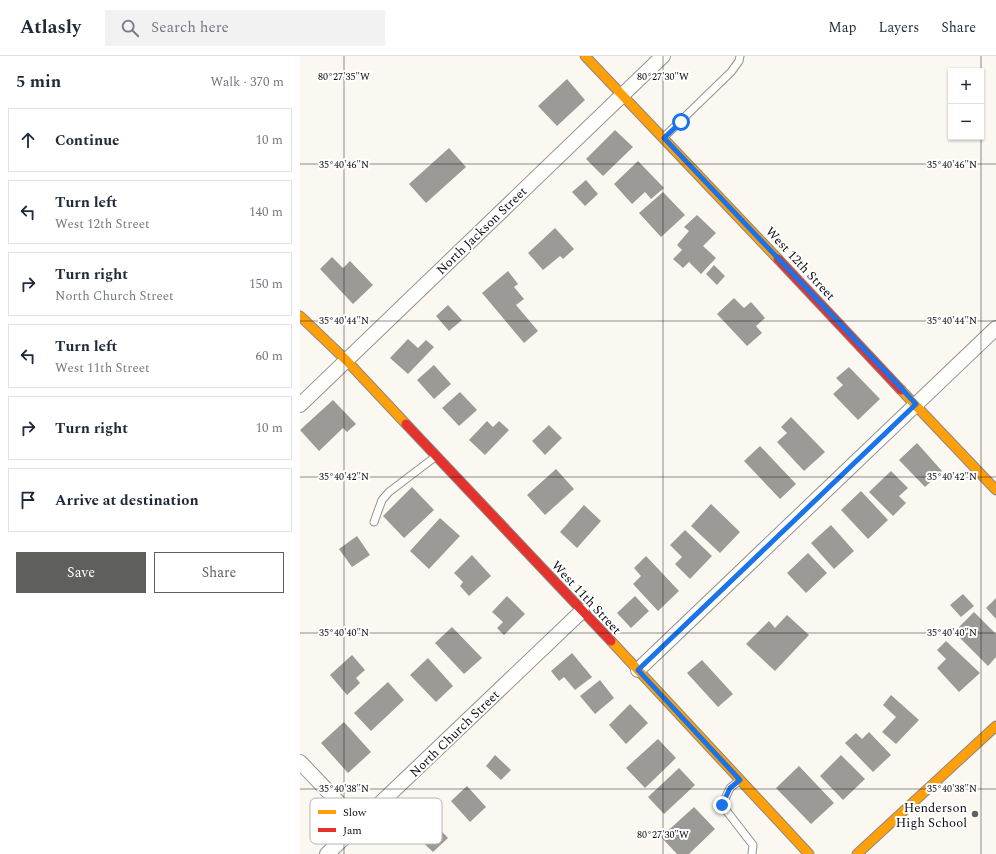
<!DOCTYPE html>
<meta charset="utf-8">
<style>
:root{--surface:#fff;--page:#f2f2f3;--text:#1f2937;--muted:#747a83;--line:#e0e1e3;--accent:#5f5f5c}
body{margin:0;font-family:Spectral,serif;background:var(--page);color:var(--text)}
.controls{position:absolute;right:12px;top:12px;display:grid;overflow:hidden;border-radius:0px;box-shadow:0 1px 3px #0004}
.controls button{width:36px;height:36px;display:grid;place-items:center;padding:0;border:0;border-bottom:1px solid var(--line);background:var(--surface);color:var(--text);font:20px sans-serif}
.stop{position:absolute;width:12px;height:12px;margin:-9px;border:3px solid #1a73e8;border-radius:50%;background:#fff}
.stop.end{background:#1a73e8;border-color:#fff;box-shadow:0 1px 4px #0008}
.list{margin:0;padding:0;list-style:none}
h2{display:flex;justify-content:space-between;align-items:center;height:52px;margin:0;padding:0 16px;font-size:17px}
h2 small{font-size:13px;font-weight:400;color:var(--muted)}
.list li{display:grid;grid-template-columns:26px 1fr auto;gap:12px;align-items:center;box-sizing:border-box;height:64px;margin:0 8px 8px;padding:0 8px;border:1px solid var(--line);border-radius:0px}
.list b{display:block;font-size:15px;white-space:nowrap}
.list p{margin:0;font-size:13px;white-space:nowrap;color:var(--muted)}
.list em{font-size:13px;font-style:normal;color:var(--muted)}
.actions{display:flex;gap:8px;padding:12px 16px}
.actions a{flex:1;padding:9px 0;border:1px solid var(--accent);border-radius:0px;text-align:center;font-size:14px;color:var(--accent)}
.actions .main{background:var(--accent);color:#fff}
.icon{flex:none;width:22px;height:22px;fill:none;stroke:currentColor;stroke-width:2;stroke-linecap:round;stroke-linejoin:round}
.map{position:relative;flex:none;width:696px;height:798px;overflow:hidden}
header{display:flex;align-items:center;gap:24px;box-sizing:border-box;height:56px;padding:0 20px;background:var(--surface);border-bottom:1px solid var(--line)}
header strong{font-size:19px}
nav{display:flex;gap:22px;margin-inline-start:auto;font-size:14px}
.search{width:280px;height:36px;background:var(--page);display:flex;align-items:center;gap:10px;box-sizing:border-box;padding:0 14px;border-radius:0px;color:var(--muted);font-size:15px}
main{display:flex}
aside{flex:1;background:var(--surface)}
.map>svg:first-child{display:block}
.building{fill:#9c9a97}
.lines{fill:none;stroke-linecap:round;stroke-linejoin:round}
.lane-casing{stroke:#93928f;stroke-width:9}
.street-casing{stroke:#93928f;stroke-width:16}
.slow-casing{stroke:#8a8986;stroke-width:11}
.jam-casing{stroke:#8a8986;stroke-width:11}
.lane{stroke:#fefefd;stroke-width:7}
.street{stroke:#fefefd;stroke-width:14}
.slow{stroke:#ff9f0a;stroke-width:9}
.jam{stroke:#e5322d;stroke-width:9}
.route{stroke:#1a73e8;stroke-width:5}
.ticks{fill:none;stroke:#0c0c0c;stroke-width:1;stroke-opacity:0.45}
.poi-dot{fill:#5f5f5c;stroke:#fff;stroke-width:1.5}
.labels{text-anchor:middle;stroke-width:4;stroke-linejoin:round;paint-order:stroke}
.street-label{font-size:13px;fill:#0c0c0c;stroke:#fff}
.poi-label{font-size:13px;fill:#0c0c0c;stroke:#fff;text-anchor:end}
.key{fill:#fff;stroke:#b6b6b6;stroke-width:1}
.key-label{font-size:11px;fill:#0c0c0c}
.ticks-label{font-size:10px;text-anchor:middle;fill:#0c0c0c;stroke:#fff;stroke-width:4;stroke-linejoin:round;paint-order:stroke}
</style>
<header>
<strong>Atlasly</strong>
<div class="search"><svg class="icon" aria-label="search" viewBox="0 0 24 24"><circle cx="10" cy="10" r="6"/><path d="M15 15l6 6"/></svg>Search here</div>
<nav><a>Map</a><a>Layers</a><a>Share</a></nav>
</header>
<main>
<aside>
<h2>5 min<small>Walk · 370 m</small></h2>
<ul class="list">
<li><svg class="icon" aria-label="ahead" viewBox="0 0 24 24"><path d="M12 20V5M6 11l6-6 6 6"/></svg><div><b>Continue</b></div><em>10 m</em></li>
<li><svg class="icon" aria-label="left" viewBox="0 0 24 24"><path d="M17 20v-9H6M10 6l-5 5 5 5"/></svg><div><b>Turn left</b><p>West 12th Street</p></div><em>140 m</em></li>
<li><svg class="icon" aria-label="right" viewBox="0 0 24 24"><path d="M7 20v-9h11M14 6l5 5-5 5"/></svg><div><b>Turn right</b><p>North Church Street</p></div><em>150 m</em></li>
<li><svg class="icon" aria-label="left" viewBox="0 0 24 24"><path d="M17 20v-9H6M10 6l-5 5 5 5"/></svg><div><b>Turn left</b><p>West 11th Street</p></div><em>60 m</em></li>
<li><svg class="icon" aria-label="right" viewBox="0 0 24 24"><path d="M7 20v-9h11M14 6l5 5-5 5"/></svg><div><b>Turn right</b></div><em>10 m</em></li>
<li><svg class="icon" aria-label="arrive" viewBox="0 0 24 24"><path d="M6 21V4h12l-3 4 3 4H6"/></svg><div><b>Arrive at destination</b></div></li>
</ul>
<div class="actions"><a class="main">Save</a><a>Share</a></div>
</aside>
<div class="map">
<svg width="696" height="798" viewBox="0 0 696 798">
<rect width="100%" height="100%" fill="#faf8f1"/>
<path class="building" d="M 267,23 L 285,44 L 257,70 L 238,50 Z
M 315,74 L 333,91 L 303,120 L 286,103 Z
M 149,92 L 166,111 L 126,147 L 109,128 Z
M 338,105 L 364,132 L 351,143 L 345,136 L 332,148 L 314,128 Z
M 286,124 L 298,138 L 285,150 L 272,136 Z
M 363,136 L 385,159 L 361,181 L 339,157 Z
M 397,159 L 416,177 L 403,190 L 416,202 L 401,218 L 389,206 L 383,212 L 373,203 L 382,194 L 377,189 L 389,175 L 384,171 Z
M 255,172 L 274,193 L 263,203 L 260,200 L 243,214 L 228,197 Z
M 32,201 L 43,212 L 50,205 L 73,229 L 53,248 L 20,213 Z
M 414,209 L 425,220 L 417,229 L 406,218 Z
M 208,215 L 218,228 L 214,231 L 224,243 L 216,249 L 238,275 L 224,287 L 182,237 Z
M 434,242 L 444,252 L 451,246 L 465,262 L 456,270 L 462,277 L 447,290 L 417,258 Z
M 148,249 L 162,264 L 149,275 L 136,260 Z
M 108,283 L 118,292 L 126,284 L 134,291 L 108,318 L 90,302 Z
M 134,309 L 151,328 L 134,343 L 117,324 Z
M 549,311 L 580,343 L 558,364 L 533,338 L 543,329 L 536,322 Z
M 160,336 L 177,354 L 159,370 L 142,352 Z
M 33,344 L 56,368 L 47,376 L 43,372 L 19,395 L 0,374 Z
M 491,361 L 525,396 L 504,415 L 477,386 L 487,377 L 481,371 Z
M 187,365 L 193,371 L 199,365 L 209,374 L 185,399 L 169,384 Z
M 249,369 L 262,382 L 245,399 L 232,385 Z
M 617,387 L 642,415 L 625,431 L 599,404 Z
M 460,390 L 496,428 L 480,443 L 444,405 Z
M 256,413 L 274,433 L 245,459 L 227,439 Z
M 591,415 L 608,432 L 599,440 L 606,447 L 593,460 L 569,436 Z
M 112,431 L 134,454 L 104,482 L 83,460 Z
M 561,435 L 588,464 L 568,483 L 541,454 Z
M 411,448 L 440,476 L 420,497 L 391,470 Z
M 284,449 L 301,465 L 277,492 L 260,476 Z
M 140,462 L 160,480 L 129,513 L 110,495 Z
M 531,469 L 554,495 L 534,513 L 511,487 Z
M 385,474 L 412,500 L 390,523 L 375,508 L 382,501 L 370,489 Z
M 57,480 L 70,499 L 52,511 L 39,493 Z
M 508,497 L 527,517 L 506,537 L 487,517 Z
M 172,499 L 191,520 L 169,540 L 160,530 L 163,526 L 154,517 Z
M 346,500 L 379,535 L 358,555 L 333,528 L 341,520 L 334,512 Z
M 663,538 L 674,550 L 661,561 L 650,549 Z
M 207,540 L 225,558 L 204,579 L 197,572 L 203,566 L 192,556 Z
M 335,540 L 349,555 L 331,572 L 317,557 Z
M 696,542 L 696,563 L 686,552 Z
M 674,556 L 696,578 L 696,601 L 688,610 L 654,576 Z
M 487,559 L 509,579 L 475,615 L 446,588 L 469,565 L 475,572 Z
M 152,571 L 182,602 L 164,618 L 135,587 Z
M 646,585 L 680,617 L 659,636 L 637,612 L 646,603 L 637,594 Z
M 272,597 L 292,621 L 275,634 L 264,621 L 259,625 L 251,615 Z
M 52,599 L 65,614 L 56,622 L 60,627 L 47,639 L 30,619 Z
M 128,602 L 153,630 L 136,646 L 110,619 Z
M 402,604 L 433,638 L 418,651 L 387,617 Z
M 300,624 L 314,642 L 295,658 L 280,640 Z
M 88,626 L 104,644 L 71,675 L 54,657 Z
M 591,639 L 619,664 L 596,688 L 582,676 L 596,661 L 583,649 Z
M 330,648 L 348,667 L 326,688 L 309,669 Z
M 44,666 L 71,696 L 48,717 L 21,687 Z
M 569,676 L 591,699 L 573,716 L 545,687 L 556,677 L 562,683 Z
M 358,683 L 376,702 L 345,732 L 326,712 Z
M 195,699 L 211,714 L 201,724 L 186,710 Z
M 541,699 L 565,723 L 543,744 L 520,720 Z
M 499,710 L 534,747 L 511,768 L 476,732 Z
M 379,712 L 395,729 L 364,758 L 348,741 Z
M 167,730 L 186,751 L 170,766 L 151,745 Z
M 394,751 L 415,773 L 389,798 L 377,798 L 361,781 Z
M 131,764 L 148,782 L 133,796 L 115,779 Z"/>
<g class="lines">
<g class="lane-casing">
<path id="lane" d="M 364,81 L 431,16 L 439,5 L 440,0
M 74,466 L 82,444 L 89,436 L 135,401
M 440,724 L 430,732 L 422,749 L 453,789 L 452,798"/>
</g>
<g class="street-casing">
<path id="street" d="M 0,349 L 363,0
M 338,614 L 696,272
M 0,706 L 59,768
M 27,798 L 282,555"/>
</g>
<g class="slow-casing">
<path id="slow" d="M 285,0 L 478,203
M 0,260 L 46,304 L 106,368
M 601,334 L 696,434
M 311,585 L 509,798
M 557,798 L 696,670"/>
</g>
<g class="jam-casing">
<path id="jam" d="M 478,203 L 601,334
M 106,368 L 311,585"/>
</g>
<use href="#lane" class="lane"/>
<use href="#street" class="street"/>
<use href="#slow" class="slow"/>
<use href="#jam" class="jam"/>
</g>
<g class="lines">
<path class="route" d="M 381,66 L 364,82 L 616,348 L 338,614 L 440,724 L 430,732 L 422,749"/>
</g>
<path class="ticks" d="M 44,0 L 44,798M 363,0 L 363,798M 681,0 L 681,798M 0,108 L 696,108M 0,265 L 696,265M 0,421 L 696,421M 0,577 L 696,577M 0,733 L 696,733"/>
<circle class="poi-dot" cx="675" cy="758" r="4"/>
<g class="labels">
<g class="street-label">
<text transform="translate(181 174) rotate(-44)" y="5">North Jackson Street</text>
<text transform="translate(501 207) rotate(47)" y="5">West 12th Street</text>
<text transform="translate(287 541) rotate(47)" y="5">West 11th Street</text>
<text transform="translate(154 677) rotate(-44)" y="5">North Church Street</text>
</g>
<g class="poi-label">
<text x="667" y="756">Henderson<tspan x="667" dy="15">High School</tspan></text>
</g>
</g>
<rect x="10" y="742" width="132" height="46" rx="6" class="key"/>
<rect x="18" y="754" width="18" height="4" fill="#ff9f0a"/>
<rect x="18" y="772" width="18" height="4" fill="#e5322d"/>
<g class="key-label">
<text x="43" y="760">Slow</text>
<text x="43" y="778">Jam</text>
</g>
<g class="ticks-label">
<text x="44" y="24">80°27'35"W</text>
<text x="363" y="24">80°27'30"W</text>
<text x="44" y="112">35°40'46"N</text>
<text x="652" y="112">35°40'46"N</text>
<text x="44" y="268">35°40'44"N</text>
<text x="652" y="268">35°40'44"N</text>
<text x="44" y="424">35°40'42"N</text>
<text x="652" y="424">35°40'42"N</text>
<text x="44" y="580">35°40'40"N</text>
<text x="652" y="580">35°40'40"N</text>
<text x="44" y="736">35°40'38"N</text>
<text x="652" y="736">35°40'38"N</text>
<text x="363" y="782">80°27'30"W</text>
</g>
</svg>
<div class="controls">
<button>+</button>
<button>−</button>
</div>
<div class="stop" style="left:381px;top:66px"></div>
<div class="stop end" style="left:422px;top:749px"></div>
</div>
</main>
